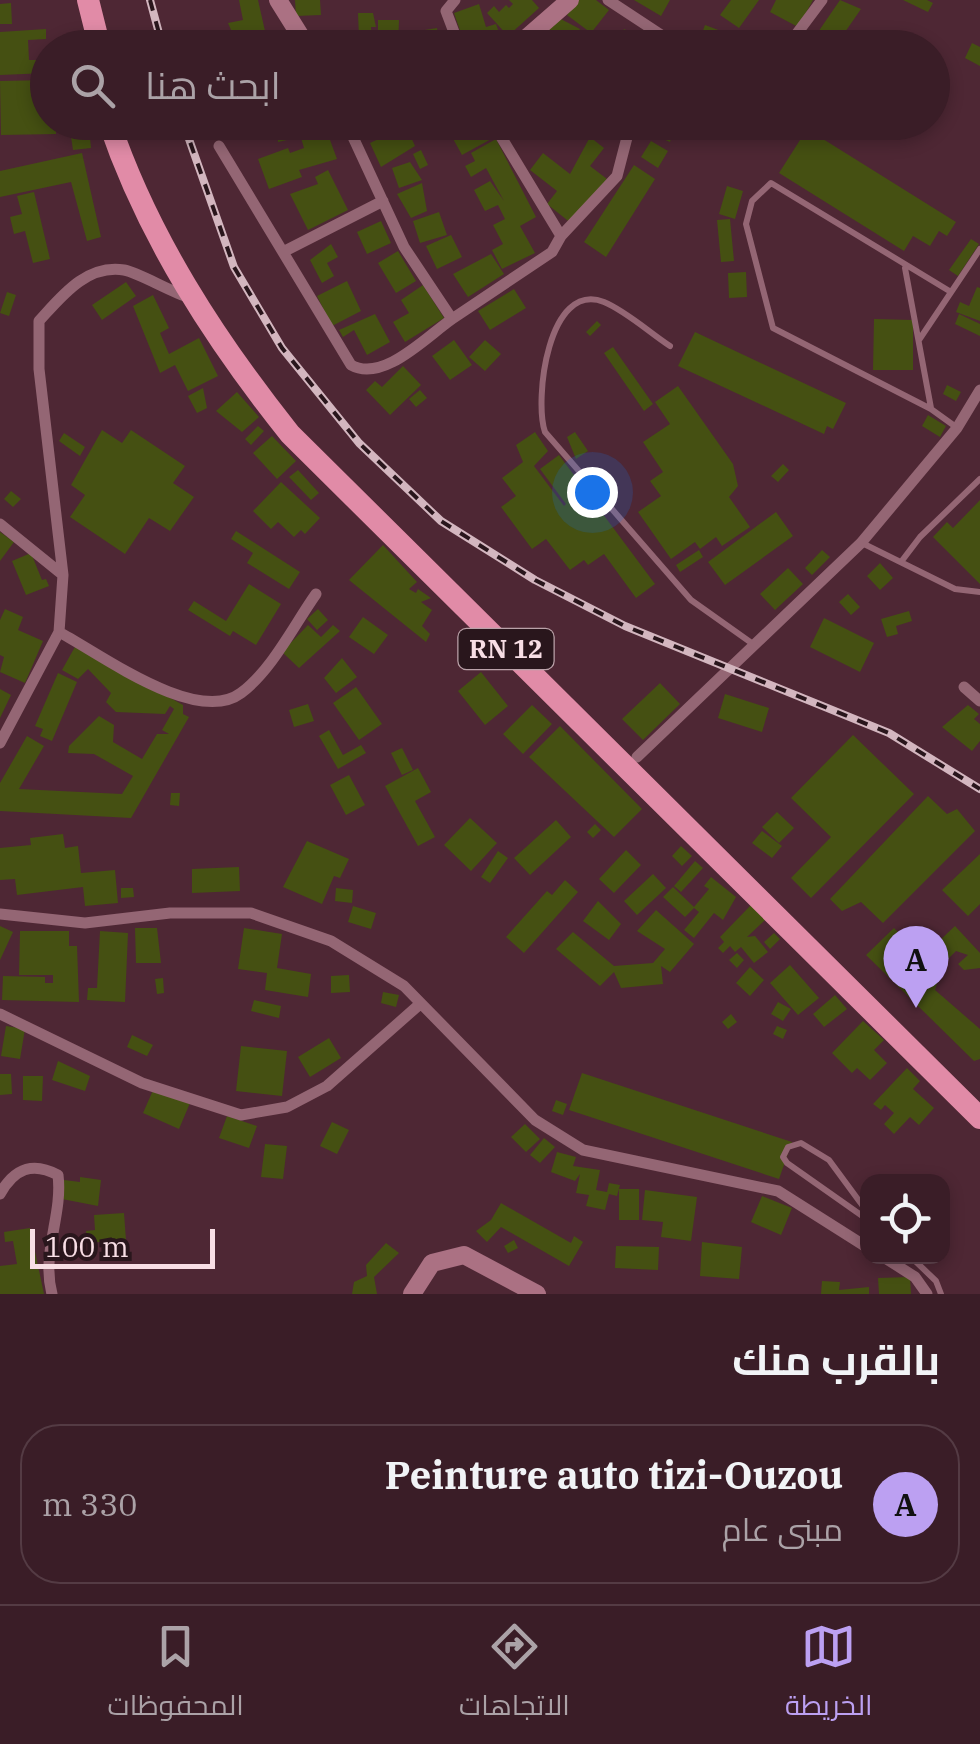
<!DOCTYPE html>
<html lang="ar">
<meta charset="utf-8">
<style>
:root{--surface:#3a1d27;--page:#452a33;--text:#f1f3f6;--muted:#aba2a7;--line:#543b44;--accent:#bca0f2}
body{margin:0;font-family:"IBM Plex Serif",Cairo,serif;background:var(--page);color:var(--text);direction:rtl}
.controls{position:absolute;right:30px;bottom:30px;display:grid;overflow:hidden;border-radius:20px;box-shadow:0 5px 15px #0003}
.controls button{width:90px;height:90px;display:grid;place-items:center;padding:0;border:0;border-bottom:2px solid var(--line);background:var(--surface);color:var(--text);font:50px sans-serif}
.scale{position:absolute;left:30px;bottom:25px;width:185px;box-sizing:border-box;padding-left:10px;border:5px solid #f8dee5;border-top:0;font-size:28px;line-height:35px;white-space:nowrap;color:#f8dee5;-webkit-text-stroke:8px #29161c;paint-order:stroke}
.you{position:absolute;left:592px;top:492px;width:35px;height:35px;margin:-25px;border:8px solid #fff;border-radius:50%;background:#1a73e8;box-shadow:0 0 0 15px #1a73e833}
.badge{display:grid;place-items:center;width:65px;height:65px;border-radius:50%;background:var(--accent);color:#111;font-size:32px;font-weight:700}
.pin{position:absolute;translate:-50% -82px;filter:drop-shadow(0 2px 5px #0008)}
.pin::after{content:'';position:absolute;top:52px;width:35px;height:30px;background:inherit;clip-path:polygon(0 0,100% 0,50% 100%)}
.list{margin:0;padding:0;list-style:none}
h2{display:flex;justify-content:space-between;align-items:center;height:130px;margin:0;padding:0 40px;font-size:42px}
h2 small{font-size:32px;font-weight:400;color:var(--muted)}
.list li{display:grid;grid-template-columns:65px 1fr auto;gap:30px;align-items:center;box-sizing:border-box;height:160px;margin:0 20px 20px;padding:0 20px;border:2px solid var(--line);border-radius:40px}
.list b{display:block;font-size:38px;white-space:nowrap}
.list p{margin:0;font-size:32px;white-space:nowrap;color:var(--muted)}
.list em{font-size:32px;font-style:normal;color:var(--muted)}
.icon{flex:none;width:55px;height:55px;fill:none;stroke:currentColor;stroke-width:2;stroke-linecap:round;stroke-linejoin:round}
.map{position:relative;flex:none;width:980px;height:1294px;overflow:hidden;direction:ltr}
.search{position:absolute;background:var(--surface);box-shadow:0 5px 15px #0003;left:30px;right:30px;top:30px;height:110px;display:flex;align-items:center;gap:25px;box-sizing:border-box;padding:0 35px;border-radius:55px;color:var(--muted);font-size:38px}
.sheet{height:310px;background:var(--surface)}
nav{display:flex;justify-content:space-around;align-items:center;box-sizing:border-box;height:140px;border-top:2px solid var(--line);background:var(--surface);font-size:28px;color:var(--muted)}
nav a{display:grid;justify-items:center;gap:5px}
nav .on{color:var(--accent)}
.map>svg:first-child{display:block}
.building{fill:#455012}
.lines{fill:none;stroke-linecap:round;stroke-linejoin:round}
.lane{stroke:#946674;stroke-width:6}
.street{stroke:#946674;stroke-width:11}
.secondary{stroke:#ab7183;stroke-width:18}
.highway{stroke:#e18ba7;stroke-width:22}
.rail-casing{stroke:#d3b6bf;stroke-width:8}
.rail{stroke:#29161c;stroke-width:4;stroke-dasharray:11;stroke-linecap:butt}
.labels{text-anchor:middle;stroke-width:10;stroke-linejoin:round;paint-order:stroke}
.shield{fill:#29161c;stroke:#baa2a9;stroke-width:2.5}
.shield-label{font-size:25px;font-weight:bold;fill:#f8dee5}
</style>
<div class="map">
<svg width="980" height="1294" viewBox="0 0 980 1294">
<rect width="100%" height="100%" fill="#4e2734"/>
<path class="building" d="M 239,0 L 258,0 L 267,40 L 238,46 L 228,23 L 243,20 Z
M 295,0 L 320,0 L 321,15 L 296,16 Z
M 509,0 L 532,0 L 539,8 L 508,36 L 487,13 L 494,6 L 499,12 L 506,5 L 509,8 L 513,4 Z
M 579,0 L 596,0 L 609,10 L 591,33 L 567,15 Z
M 634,0 L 670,0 L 661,16 Z
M 731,0 L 759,0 L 739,28 L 720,15 Z
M 776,0 L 813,0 L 798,27 L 770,12 Z
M 840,0 L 861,9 L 834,48 L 816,35 Z
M 903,0 L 927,0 L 933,3 L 928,12 Z
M 11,3 L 12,24 L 0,24 L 0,4 Z
M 479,4 L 486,27 L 496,24 L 502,41 L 466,48 L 454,13 Z
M 358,13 L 373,13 L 376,27 L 371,27 L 372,38 L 359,38 Z
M 555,16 L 580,29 L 569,48 L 543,38 Z
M 378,20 L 399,20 L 398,48 L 378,48 Z
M 705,25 L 729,34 L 724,48 L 698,44 Z
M 437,28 L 440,48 L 409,48 L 406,33 Z
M 46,29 L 46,39 L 28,40 L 29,60 L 48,60 L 48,73 L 0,75 L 0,32 Z
M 624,29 L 635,35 L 637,48 L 615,48 Z
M 972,43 L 980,47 L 980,66 L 965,58 Z
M 48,80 L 48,122 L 56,122 L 56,134 L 1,135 L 0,81 Z
M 277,122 L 292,122 L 296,138 L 278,142 Z
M 294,122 L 323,122 L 325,126 L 300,137 Z
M 464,122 L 484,122 L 493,138 L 462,155 L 451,135 Z
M 506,122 L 533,122 L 512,137 Z
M 590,122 L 615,122 L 605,134 Z
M 644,122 L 676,122 L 670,142 L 641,129 Z
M 406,126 L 415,146 L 381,167 L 370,143 Z
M 89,127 L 91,148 L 73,150 L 70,130 Z
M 326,129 L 337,159 L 299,170 L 302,177 L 269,189 L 258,159 L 288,148 L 290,153 L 304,148 L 301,138 Z
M 807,129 L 956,222 L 947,236 L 939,231 L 930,246 L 913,236 L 904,251 L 779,173 Z
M 590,137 L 604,148 L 590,166 L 607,179 L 572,224 L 547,204 L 557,191 L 530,170 L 543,153 L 570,174 Z
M 496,139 L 536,217 L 520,226 L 535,253 L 502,269 L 492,250 L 503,244 L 493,225 L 505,219 L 498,205 L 485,211 L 474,190 L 490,181 L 504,201 L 486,168 L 471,177 L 465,166 L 475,161 L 471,153 Z
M 651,141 L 668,151 L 658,168 L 641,157 Z
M 421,150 L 428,165 L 420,169 L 413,154 Z
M 82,153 L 101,237 L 87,241 L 71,182 L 0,197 L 0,171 Z
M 410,162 L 422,180 L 399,188 L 392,168 Z
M 634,165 L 655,179 L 606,257 L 584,242 Z
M 328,170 L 348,210 L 308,230 L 290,194 L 318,184 L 315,177 Z
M 422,183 L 427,211 L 411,218 L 397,194 Z
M 727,186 L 743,191 L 735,219 L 719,214 Z
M 34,192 L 50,259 L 33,263 L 25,231 L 14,234 L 10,217 L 22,214 L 17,196 Z
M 439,212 L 447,235 L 420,243 L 413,221 Z
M 730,219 L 734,261 L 721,262 L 717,220 Z
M 381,221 L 391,243 L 367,254 L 357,232 Z
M 451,235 L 462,257 L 437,269 L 426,246 Z
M 971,239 L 979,244 L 958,276 L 949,270 Z
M 331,244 L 338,257 L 327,263 L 334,276 L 322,283 L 310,260 Z
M 398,251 L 416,281 L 396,293 L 378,263 Z
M 491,254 L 504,274 L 468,297 L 453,274 Z
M 746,272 L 747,297 L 729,298 L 728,273 Z
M 347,281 L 361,311 L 332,326 L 317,296 Z
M 126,282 L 136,296 L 102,320 L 92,305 Z
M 423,285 L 444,318 L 405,342 L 393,322 L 409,313 L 401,300 Z
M 977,287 L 980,288 L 980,321 L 956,312 L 960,302 L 969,306 Z
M 514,289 L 526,308 L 490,330 L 478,311 Z
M 7,292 L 16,295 L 9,316 L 0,313 Z
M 153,295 L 169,328 L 160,333 L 169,354 L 199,338 L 218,376 L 188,391 L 175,365 L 160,373 L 133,306 Z
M 375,314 L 390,342 L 367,355 L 354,330 L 343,337 L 339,330 Z
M 959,314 L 980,324 L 980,336 L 955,324 Z
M 874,319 L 913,320 L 913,370 L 873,370 Z
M 597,321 L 601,325 L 590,336 L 586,332 Z
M 695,332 L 846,403 L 833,429 L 827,426 L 824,434 L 678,366 Z
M 454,340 L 472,365 L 450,380 L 432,356 Z
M 485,340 L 501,354 L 485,371 L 469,357 Z
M 613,347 L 653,404 L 644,411 L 604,353 Z
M 403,366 L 421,385 L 390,415 L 366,390 L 375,381 L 382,387 Z
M 947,385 L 961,392 L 956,401 L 943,394 Z
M 678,386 L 733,464 L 738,486 L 729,497 L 750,527 L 722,546 L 716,537 L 700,549 L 695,542 L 671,559 L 638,512 L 661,496 L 650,481 L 663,472 L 643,442 L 670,424 L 655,402 Z
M 203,388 L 207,408 L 197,413 L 188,396 Z
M 420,390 L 427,398 L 416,407 L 409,399 Z
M 237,392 L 259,417 L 242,432 L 216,411 Z
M 928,415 L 946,426 L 940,437 L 922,426 Z
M 258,426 L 264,431 L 251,445 L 245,439 Z
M 102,430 L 122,443 L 131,430 L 185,466 L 173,483 L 194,497 L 170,531 L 149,518 L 125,554 L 70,517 L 85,495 L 71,485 Z
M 535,432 L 548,451 L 534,466 L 564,506 L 566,504 L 540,469 L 559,455 L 655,584 L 636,598 L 604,554 L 588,565 L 584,560 L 570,570 L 546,539 L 532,549 L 501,507 L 516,496 L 502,478 L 523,462 L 516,445 Z
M 575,432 L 588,451 L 576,459 L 567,437 Z
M 64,433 L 85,447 L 80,456 L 59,441 Z
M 272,436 L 296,461 L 277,479 L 253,453 Z
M 783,464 L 789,470 L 778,482 L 771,476 Z
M 298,470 L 319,493 L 311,500 L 289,477 Z
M 281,482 L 320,518 L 305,534 L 301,530 L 294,537 L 278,522 L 271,529 L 253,511 Z
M 11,491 L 21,499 L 13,507 L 4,499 Z
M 980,500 L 980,584 L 933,537 L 947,522 L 953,528 Z
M 776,512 L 793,536 L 725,585 L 708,562 Z
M 236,531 L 300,572 L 289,589 L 247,563 L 253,553 L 231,539 Z
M 0,532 L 14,542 L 0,561 Z
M 383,545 L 417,582 L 409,589 L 416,593 L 418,589 L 431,598 L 421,602 L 432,610 L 422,626 L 430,634 L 426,642 L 349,580 Z
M 699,550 L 703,557 L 680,572 L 676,565 Z
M 822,550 L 830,557 L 812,575 L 805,568 Z
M 31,553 L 42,580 L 46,579 L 49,586 L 26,595 L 12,561 Z
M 880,563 L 893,578 L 880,590 L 867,576 Z
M 788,568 L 803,584 L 775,610 L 760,594 Z
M 249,584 L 281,604 L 256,645 L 233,631 L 230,636 L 188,610 L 194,601 L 226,621 Z
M 848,594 L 860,607 L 851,615 L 839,602 Z
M 5,609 L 23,617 L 18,630 L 43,641 L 25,683 L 0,672 L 4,657 L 0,655 L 0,620 Z
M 318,609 L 328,620 L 317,630 L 307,619 Z
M 909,611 L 912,621 L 896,626 L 898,634 L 887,637 L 881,619 Z
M 363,617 L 388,635 L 374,654 L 349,637 Z
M 824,618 L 874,643 L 860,672 L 810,647 Z
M 308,625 L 321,637 L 333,625 L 340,631 L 299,668 L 282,652 Z
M 76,645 L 183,705 L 183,714 L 189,717 L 131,818 L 0,811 L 0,783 L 27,736 L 44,746 L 19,789 L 122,794 L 133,776 L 94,754 L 68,753 L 69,746 L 99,716 L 114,725 L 113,742 L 142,759 L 157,734 L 169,734 L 162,730 L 174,709 L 170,706 L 165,714 L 116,712 L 106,702 L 111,693 L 88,669 L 78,679 L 62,670 Z
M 342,658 L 357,677 L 336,693 L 324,678 Z
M 481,672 L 508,706 L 485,725 L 458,691 Z
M 58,673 L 77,682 L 52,741 L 40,736 L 43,729 L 35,726 Z
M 660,683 L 680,704 L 643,740 L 622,719 Z
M 356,687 L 382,724 L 359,740 L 333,703 Z
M 0,689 L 11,695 L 0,718 Z
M 725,694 L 769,708 L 762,732 L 718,718 Z
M 308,704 L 314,721 L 294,727 L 289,710 Z
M 532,705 L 552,724 L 523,754 L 503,734 Z
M 968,705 L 979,714 L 974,719 L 980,724 L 980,741 L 972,751 L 942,727 Z
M 560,726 L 642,809 L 614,837 L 529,757 Z
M 329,730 L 343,755 L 361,745 L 366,753 L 338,769 L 319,736 Z
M 853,735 L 914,794 L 811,898 L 791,878 L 831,837 L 791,798 Z
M 402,748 L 413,770 L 402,775 L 391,753 Z
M 418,768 L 431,792 L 415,801 L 435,837 L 418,846 L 385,786 Z
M 349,775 L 365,805 L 346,815 L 330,785 Z
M 171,793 L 180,793 L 179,806 L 170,805 Z
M 928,796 L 947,814 L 957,809 L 975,831 L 883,923 L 861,902 L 842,911 L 830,899 Z
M 777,812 L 794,828 L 779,843 L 762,827 Z
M 470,818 L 497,843 L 471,871 L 444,845 Z
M 556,820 L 571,837 L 530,875 L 514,858 Z
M 595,824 L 601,830 L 593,838 L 587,832 Z
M 762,831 L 782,846 L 772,858 L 752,843 Z
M 63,834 L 65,848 L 78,846 L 81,873 L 115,870 L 118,903 L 85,906 L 83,887 L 17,895 L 15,879 L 0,880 L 0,848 L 31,845 L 30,838 Z
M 307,841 L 349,859 L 340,878 L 334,876 L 322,904 L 283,887 Z
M 681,846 L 692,856 L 682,866 L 672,856 Z
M 626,850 L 641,865 L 614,893 L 599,879 Z
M 498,851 L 508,858 L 490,883 L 481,877 Z
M 980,854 L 980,904 L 968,916 L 942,890 Z
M 695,861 L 703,868 L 681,892 L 674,886 Z
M 239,867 L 240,891 L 192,893 L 192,869 Z
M 653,874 L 666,888 L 637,915 L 624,901 Z
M 711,877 L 736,897 L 723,920 L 714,913 L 694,938 L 684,930 L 699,912 L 694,908 L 685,917 L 663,897 L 673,887 L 694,907 L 709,889 L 704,886 Z
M 565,880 L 578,892 L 524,953 L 506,937 L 547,891 L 552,895 Z
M 121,888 L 133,888 L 134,897 L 121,898 Z
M 336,888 L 353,890 L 352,903 L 335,901 Z
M 598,901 L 621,924 L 609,940 L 583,921 Z
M 751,905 L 765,920 L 747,937 L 755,936 L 768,952 L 754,963 L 741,947 L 735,952 L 730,946 L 723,953 L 718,948 L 724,942 L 720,937 Z
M 353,906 L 376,913 L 371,929 L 348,922 Z
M 656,910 L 694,944 L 670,972 L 661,966 L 663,984 L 621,988 L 614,972 L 600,986 L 556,949 L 573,932 L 614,966 L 653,963 L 665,949 L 637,931 Z
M 0,926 L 13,932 L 0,960 Z
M 955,926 L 980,953 L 980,968 L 964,970 L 958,964 L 968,955 L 956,951 L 932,975 L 938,981 L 935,990 L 980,1029 L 980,1059 L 974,1061 L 866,955 L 894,928 L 900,934 L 905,928 L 924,947 L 919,960 Z
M 135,928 L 157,928 L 161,963 L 136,963 Z
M 244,928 L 282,934 L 277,968 L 311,974 L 308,997 L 265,990 L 267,973 L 238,969 Z
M 20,931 L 69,931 L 69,946 L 77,946 L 79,1002 L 2,1000 L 3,976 L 45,977 L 45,983 L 53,983 L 53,975 L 19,975 Z
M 100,931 L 128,933 L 125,1002 L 87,1000 L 88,988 L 97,988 Z
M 774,933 L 780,939 L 770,949 L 764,942 Z
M 737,953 L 744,960 L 737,968 L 729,960 Z
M 790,965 L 819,998 L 798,1015 L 770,983 Z
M 750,967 L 764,980 L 750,996 L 736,983 Z
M 349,975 L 350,992 L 331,993 L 331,976 Z
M 163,978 L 164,993 L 157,994 L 155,979 Z
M 383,992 L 399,995 L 396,1007 L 381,1003 Z
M 835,995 L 847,1009 L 824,1027 L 813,1014 Z
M 254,1000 L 281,1006 L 279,1018 L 251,1011 Z
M 778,1002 L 791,1009 L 783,1021 L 771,1014 Z
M 731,1014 L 737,1022 L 728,1029 L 722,1022 Z
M 863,1021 L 884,1040 L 874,1050 L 887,1063 L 870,1080 L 857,1068 L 852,1073 L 832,1053 Z
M 6,1026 L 25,1029 L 20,1059 L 1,1056 Z
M 777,1026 L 787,1030 L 783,1039 L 773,1034 Z
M 132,1035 L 153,1045 L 147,1056 L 127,1047 Z
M 329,1038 L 341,1058 L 310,1077 L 298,1057 Z
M 241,1046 L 287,1051 L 282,1096 L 236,1091 Z
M 58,1061 L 90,1076 L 85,1091 L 52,1080 Z
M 907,1068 L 920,1081 L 913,1089 L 934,1108 L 919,1125 L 910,1117 L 894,1134 L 884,1124 L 894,1113 L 885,1105 L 881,1110 L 873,1104 Z
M 582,1073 L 792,1142 L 779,1179 L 569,1110 Z
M 0,1074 L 11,1074 L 12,1094 L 0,1095 Z
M 23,1076 L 43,1076 L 42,1101 L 23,1100 Z
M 154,1088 L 190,1103 L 179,1129 L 143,1113 Z
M 556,1100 L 567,1104 L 563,1115 L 552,1111 Z
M 227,1116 L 257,1126 L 249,1148 L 219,1138 Z
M 332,1122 L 349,1130 L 337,1154 L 320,1146 Z
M 525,1124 L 540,1139 L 526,1152 L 511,1137 Z
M 544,1138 L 555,1147 L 540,1163 L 530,1155 Z
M 265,1144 L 287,1146 L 283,1179 L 261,1177 Z
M 557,1152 L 576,1157 L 573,1166 L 600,1170 L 596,1190 L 607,1192 L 609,1183 L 620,1185 L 617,1196 L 609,1194 L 605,1210 L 586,1206 L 589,1195 L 576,1193 L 580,1174 L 575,1181 L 551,1172 Z
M 80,1177 L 101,1180 L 98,1206 L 62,1199 L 64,1180 L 80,1182 Z
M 619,1189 L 639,1189 L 639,1220 L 619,1220 Z
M 645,1190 L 697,1197 L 691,1241 L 661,1237 L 663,1222 L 642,1220 Z
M 762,1196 L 792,1208 L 781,1235 L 751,1222 Z
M 501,1203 L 571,1243 L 574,1236 L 583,1242 L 569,1266 L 501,1227 L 487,1242 L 476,1231 L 491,1220 Z
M 124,1213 L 126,1240 L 87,1243 L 86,1231 L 95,1230 L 94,1215 Z
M 30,1228 L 44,1294 L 0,1294 L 0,1266 L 17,1264 L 13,1241 L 5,1242 L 4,1232 Z
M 514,1240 L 518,1248 L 508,1253 L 504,1246 Z
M 702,1242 L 742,1247 L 739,1279 L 700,1276 Z
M 386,1243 L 399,1253 L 374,1277 L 377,1294 L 352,1294 L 354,1282 L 367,1276 L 366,1265 Z
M 616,1246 L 659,1247 L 658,1270 L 615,1268 Z
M 910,1277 L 911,1294 L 879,1294 L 878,1278 Z
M 822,1281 L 840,1282 L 839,1290 L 869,1287 L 869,1294 L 821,1294 Z"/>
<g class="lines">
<path class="lane" d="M 905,268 L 931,408
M 951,292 L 771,183 L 752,201 L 746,224 L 773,328 L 931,409 L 956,427
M 919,340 L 980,249
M 670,346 C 650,333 626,311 604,302 C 548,280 534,400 545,432 L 691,600 L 753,644
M 862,543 L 955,589 L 980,592
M 901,562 L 920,537 L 980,479
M 868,1213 L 829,1160 L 801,1143 L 788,1147 L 783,1157 L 787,1163 L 868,1220
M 910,1256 L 936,1281 L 941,1294"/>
<path class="street" d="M 455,0 L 446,11 L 460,48
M 608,0 L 681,48
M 786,48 L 822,0
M 346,122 L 404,247 L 452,319 L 552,252 L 561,236
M 492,122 L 561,236 L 617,176 L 631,122
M 219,146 L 351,365 C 383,383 426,337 452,319
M 283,252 L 383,201
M 0,524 L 63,575
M 59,632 C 102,655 197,726 241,693 C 272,670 294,625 316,594
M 964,687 L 980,701
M 0,743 L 59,632 L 63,575 L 39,369 L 39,321 C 61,297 86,264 124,270 C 140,273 170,292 191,298
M 637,757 L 861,543 L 957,428 L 980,390
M 0,914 L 85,923 L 170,913 L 251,913 L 331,941 L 404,986 L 535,1120 L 583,1150 L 778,1191 L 868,1248
M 0,1014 L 142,1083 L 241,1115 L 287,1107 L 327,1086 L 420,1004
M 0,1194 C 14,1169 32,1161 58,1175 C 63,1215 41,1253 52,1294
M 882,1256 L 915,1277 L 927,1294"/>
<path class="secondary" d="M 278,0 L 308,48
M 515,48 L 570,0
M 412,1294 L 432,1263 L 464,1255 L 537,1294"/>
<path class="highway" d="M 88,0 L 100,48
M 109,122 C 148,237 215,340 290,434 L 980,1118"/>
<g class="rail-casing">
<path id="rail" d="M 150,0 L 163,48
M 183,122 L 234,267 L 282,348 L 359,443 L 441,521 L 535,580 L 625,626 L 889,733 L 980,789"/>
</g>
<use href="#rail" class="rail"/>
</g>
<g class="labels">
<rect class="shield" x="458.5" y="629" width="95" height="40" rx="8"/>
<g class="shield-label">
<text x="506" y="658">RN 12</text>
</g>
</g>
</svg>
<div class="controls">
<button><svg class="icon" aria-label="locate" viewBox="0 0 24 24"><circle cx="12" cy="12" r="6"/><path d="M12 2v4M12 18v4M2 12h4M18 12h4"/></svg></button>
</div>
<div class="scale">100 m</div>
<div class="you"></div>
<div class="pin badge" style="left:916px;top:1008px">A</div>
<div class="search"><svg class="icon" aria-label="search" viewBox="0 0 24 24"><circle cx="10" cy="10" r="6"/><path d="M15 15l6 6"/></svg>ابحث هنا</div>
</div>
<section class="sheet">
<h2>بالقرب منك<small></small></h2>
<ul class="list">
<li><span class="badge">A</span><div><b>Peinture auto tizi-Ouzou</b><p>مبنى عام</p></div><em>330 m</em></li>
</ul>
</section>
<nav>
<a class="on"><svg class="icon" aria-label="map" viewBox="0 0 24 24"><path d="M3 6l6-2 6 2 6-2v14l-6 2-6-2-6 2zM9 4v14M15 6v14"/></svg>الخريطة</a>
<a><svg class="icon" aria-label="directions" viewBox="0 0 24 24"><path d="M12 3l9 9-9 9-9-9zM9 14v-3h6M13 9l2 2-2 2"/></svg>الاتجاهات</a>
<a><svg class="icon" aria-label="saved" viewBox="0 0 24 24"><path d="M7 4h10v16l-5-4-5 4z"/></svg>المحفوظات</a>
</nav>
